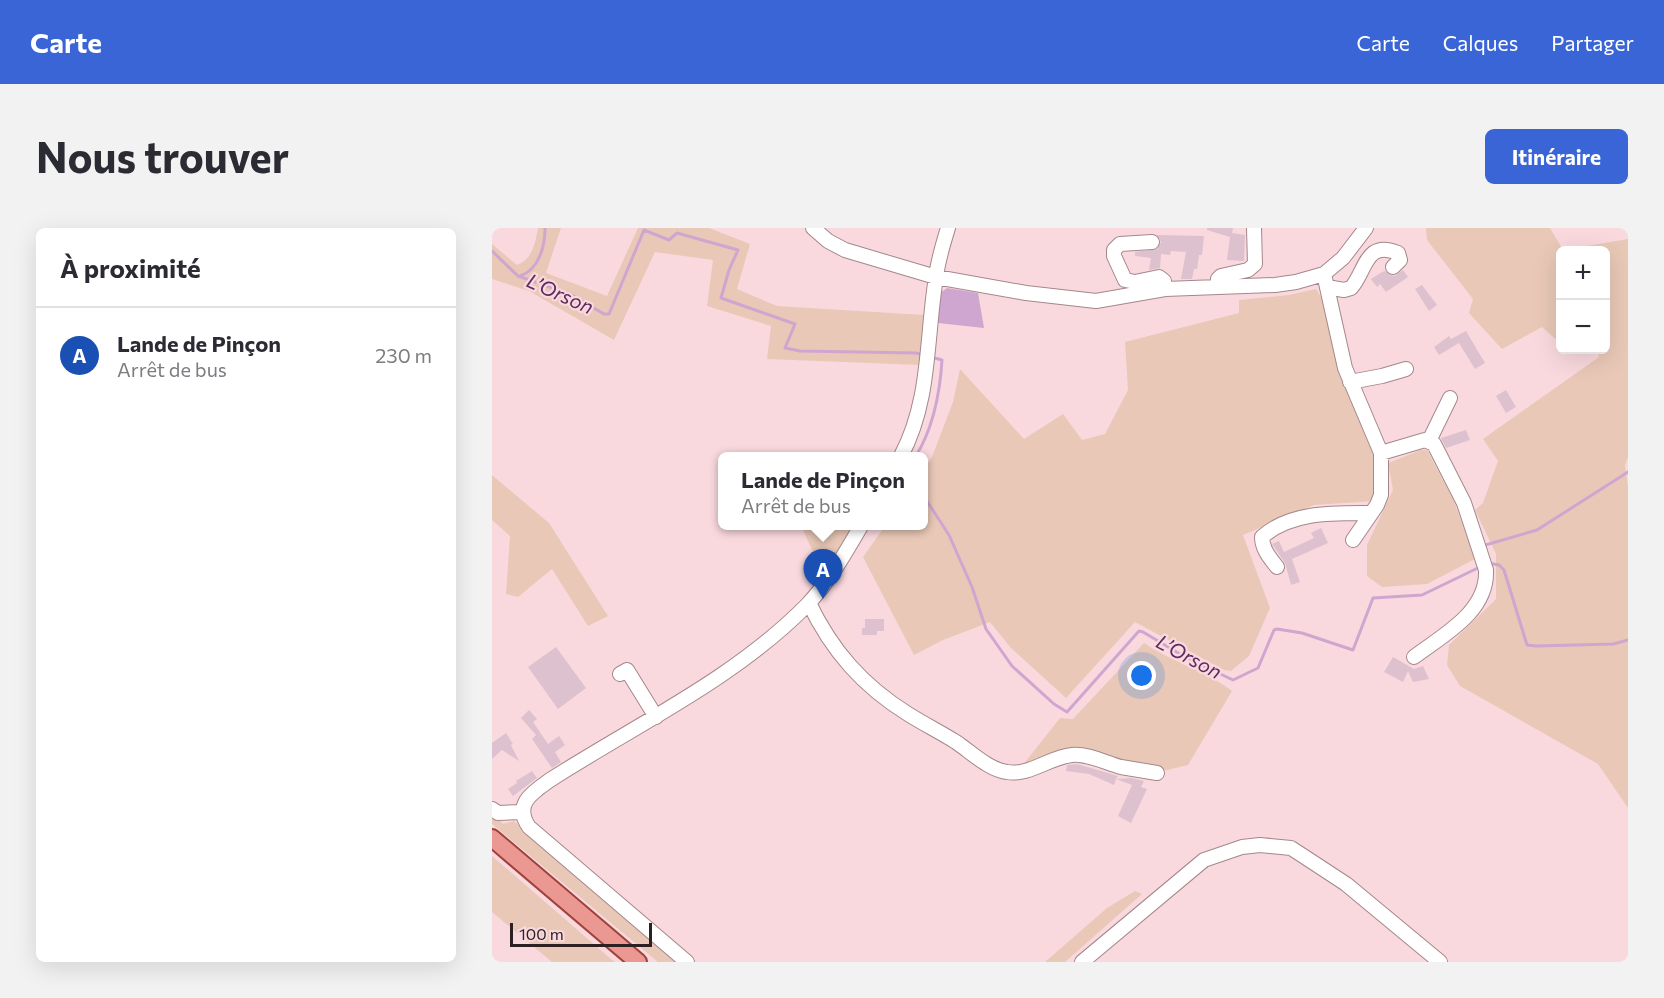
<!DOCTYPE html>
<html lang="fr">
<meta charset="utf-8">
<style>
:root{--surface:#fff;--page:#f2f2f3;--text:#2b2b33;--muted:#7c7c81;--line:#e1e1e2;--accent:#3965d6}
body{margin:0;font-family:Commissioner,sans-serif;background:var(--page);color:var(--text)}
.controls{position:absolute;right:18px;top:18px;display:grid;overflow:hidden;border-radius:9px;box-shadow:0 6px 24px #0002}
.controls button{width:54px;height:54px;display:grid;place-items:center;padding:0;border:0;border-bottom:2px solid var(--line);background:var(--surface);color:var(--text);font:30px sans-serif}
.scale{position:absolute;left:18px;bottom:15px;width:142px;box-sizing:border-box;padding-left:6px;border:3px solid #2c2022;border-top:0;font-size:16px;line-height:21px;white-space:nowrap;color:#2c2022;-webkit-text-stroke:4px #f9d9de;paint-order:stroke}
.you{position:absolute;left:650px;top:448px;width:21px;height:21px;margin:-15px;border:4px solid #fff;border-radius:50%;background:#1a73e8;box-shadow:0 0 0 9px #1a73e833}
.badge{display:grid;place-items:center;width:39px;height:39px;border-radius:50%;background:var(--accent);color:#fff;font-size:20px;font-weight:700}
.pin{position:absolute;translate:-50% -50px;filter:drop-shadow(0 2px 3px #0008)}
.pin::after{content:'';position:absolute;top:32px;width:21px;height:18px;background:inherit;clip-path:polygon(0 0,100% 0,50% 100%)}
.popup{position:absolute;left:226px;top:224px;width:210px;height:78px;box-sizing:border-box;display:grid;place-content:center;border-radius:9px;background:var(--surface);filter:drop-shadow(0 2px 4px #0005);font-size:20px;white-space:nowrap;color:var(--muted)}
.popup b{font-size:22px;color:var(--text)}
.popup::after{content:'';position:absolute;left:50%;top:100%;margin-left:-12px;border:12px solid transparent;border-top-color:var(--surface)}
.list{margin:0;padding:0;list-style:none}
h2{display:flex;justify-content:space-between;align-items:center;height:78px;margin:0;padding:0 24px;font-size:26px}
h2 small{font-size:20px;font-weight:400;color:var(--muted)}
.list li{display:grid;grid-template-columns:39px 1fr auto;gap:18px;align-items:center;box-sizing:border-box;height:96px;padding:0 24px;border-top:2px solid var(--line)}
.list b{display:block;font-size:22px;white-space:nowrap}
.list p{margin:0;font-size:20px;white-space:nowrap;color:var(--muted)}
.list em{font-size:20px;font-style:normal;color:var(--muted)}
.map{position:relative;flex:none;width:1136px;height:734px;overflow:hidden;border-radius:9px}
header{display:flex;align-items:center;gap:36px;box-sizing:border-box;height:84px;padding:0 30px;background:var(--accent);color:#fff}
header strong{font-size:28px}
nav{display:flex;gap:33px;margin-inline-start:auto;font-size:21px}
.intro{display:flex;align-items:center;justify-content:space-between;box-sizing:border-box;height:144px;padding:0 36px}
h1{margin:0;font-size:42px}
.button{padding:15px 27px;border-radius:9px;background:var(--accent);color:#fff;font-size:21px;font-weight:700}
main{display:flex;gap:36px;padding:0 36px}
aside{flex:1;background:var(--surface);border-radius:9px;box-shadow:0 6px 24px #0002}
.map>svg:first-child{display:block}
.green{fill:#e9c8b7}
.water{fill:#cfa6cf}
.lines{fill:none;stroke-linecap:round;stroke-linejoin:round}
.stream{stroke:#cfa6cf;stroke-width:3}
.building{fill:#ddc1cf}
.minor-casing{stroke:#a4878c;stroke-width:16}
.major-casing{stroke:#9f403b;stroke-width:20}
.minor{stroke:#fff;stroke-width:14}
.major{stroke:#eb9792;stroke-width:16}
.labels{text-anchor:middle;stroke-width:4.5;stroke-linejoin:round;paint-order:stroke}
.water-label{font-size:20px;font-style:italic;fill:#5d2b5f;stroke:#f9d9de}
</style>
<header>
<strong>Carte</strong>
<nav><a>Carte</a><a>Calques</a><a>Partager</a></nav>
</header>
<div class="intro"><h1>Nous trouver</h1><a class="button">Itinéraire</a></div>
<main>
<aside>
<h2>À proximité<small></small></h2>
<ul class="list">
<li><span class="badge" style="background:#1a4fb4">A</span><div><b>Lande de Pinçon</b><p>Arrêt de bus</p></div><em>230 m</em></li>
</ul>
</aside>
<div class="map">
<svg width="1136" height="734" viewBox="0 0 1136 734">
<rect width="100%" height="100%" fill="#f9d9de"/>
<path class="green" d="M 46,0 L 69,0 L 54,45 L 115,68 L 146,0 L 217,0 L 258,16 L 245,61 L 285,78 L 432,87 L 428,137 L 275,131 L 279,98 L 215,78 L 221,32 L 163,24 L 122,112 L 37,63 L 0,51 L 0,16 L 25,37 C 41,31 43,15 46,0 Z
M 934,0 L 1058,0 L 1071,22 L 1136,11 L 1136,229 L 1133,237 L 1136,258 L 1136,580 L 1106,536 L 968,458 L 955,437 L 957,417 L 1004,371 L 1004,326 L 983,282 L 991,275 L 1006,233 L 991,211 L 1107,129 L 1105,122 L 1114,122 L 1114,22 L 1068,22 L 1068,115 L 1050,99 L 1010,121 L 977,85 L 981,71 L 935,12 Z
M 824,61 L 833,75 L 850,152 L 881,224 L 885,247 L 883,273 L 822,277 L 751,307 L 778,380 L 757,428 L 739,443 L 732,442 L 643,394 L 574,470 L 519,420 L 498,394 L 451,412 L 422,427 L 371,329 L 393,298 L 431,298 L 432,241 L 440,229 L 461,174 L 468,141 L 532,211 L 571,186 L 590,212 L 613,206 L 636,162 L 633,114 L 747,85 L 747,72 L 797,67 Z
M 929,222 L 935,222 L 962,273 L 983,331 L 935,356 L 890,359 L 875,348 L 875,317 L 901,262 L 896,235 Z
M 0,247 L 57,295 L 116,388 L 96,398 L 60,341 L 26,369 L 14,366 L 18,308 L 0,292 Z
M 309,298 L 361,298 L 333,346 L 330,343 Z
M 652,415 C 680,434 714,443 740,463 L 696,537 L 675,542 L 645,540 L 594,525 L 527,542 L 568,490 L 581,491 Z
M 0,584 L 11,596 L 22,593 L 187,734 L 166,734 L 0,596 Z
M 0,628 L 119,731 L 123,734 L 60,734 L 0,684 Z
M 643,663 L 650,666 L 573,734 L 553,734 L 615,680 Z"/>
<path class="water" d="M 455,60 L 486,65 L 492,100 L 446,95 L 448,65 Z"/>
<g class="lines">
<path class="stream" d="M 0,23 L 26,48 L 78,66 L 112,86 L 117,86 L 152,2 L 177,12 L 185,5 L 246,22 L 237,42 L 229,70 L 303,96 L 293,120 L 308,123 L 424,125 L 432,127
M 28,48 C 47,42 53,18 53,0
M 424,228 C 441,200 448,165 450,132 L 439,129
M 431,267 L 457,307 L 480,359 L 494,401 L 520,438 L 562,476 L 575,484 L 647,403 L 651,404 L 693,429 L 741,452 L 766,440 L 782,402 L 785,401 L 810,405 L 861,422 L 881,370 L 930,367 L 990,338
M 990,318 L 1045,302 L 1136,244
M 996,335 L 1007,337 L 1012,342 L 1035,417 L 1044,418 L 1121,416 L 1136,412"/>
</g>
<path class="building" d="M 715,0 L 741,0 L 740,5 L 753,7 L 752,33 L 735,32 L 738,9 L 715,2 Z
M 665,7 L 712,8 L 710,27 L 707,27 L 705,41 L 702,41 L 700,51 L 689,51 L 694,24 L 679,23 L 678,27 L 669,26 L 668,40 L 657,42 L 659,30 L 643,28 L 643,24 L 665,21 L 669,14 Z
M 911,42 L 916,49 L 894,64 L 888,56 L 885,59 L 879,51 L 890,44 L 893,43 L 898,47 L 903,48 Z
M 930,57 L 945,77 L 937,83 L 923,61 Z
M 974,103 L 993,135 L 983,141 L 967,115 L 947,127 L 942,119 L 957,108 L 959,111 Z
M 1014,162 L 1024,179 L 1014,185 L 1004,168 Z
M 974,202 L 978,212 L 954,220 L 949,210 Z
M 829,300 L 836,315 L 800,331 L 808,354 L 799,357 L 793,335 L 780,316 L 787,313 L 792,324 L 822,310 L 819,305 Z
M 373,391 L 392,391 L 392,403 L 385,403 L 385,407 L 370,407 L 370,400 L 373,400 Z
M 64,419 L 94,460 L 66,481 L 36,439 Z
M 901,429 L 922,441 L 931,438 L 937,451 L 921,454 L 916,443 L 911,454 L 892,444 Z
M 37,482 L 45,491 L 41,494 L 56,516 L 67,508 L 73,517 L 63,524 L 69,534 L 60,540 L 40,511 L 44,507 L 29,490 Z
M 14,505 L 21,516 L 19,517 L 27,533 L 10,522 L 0,531 L 0,515 Z
M 585,536 L 626,548 L 624,551 L 639,550 L 652,553 L 649,559 L 655,561 L 639,595 L 626,588 L 640,557 L 624,551 L 622,557 L 597,546 L 574,543 L 575,537 Z
M 40,543 L 45,550 L 21,568 L 16,561 L 25,555 L 24,553 Z"/>
<g class="lines">
<g class="minor-casing">
<path id="minor" d="M 321,0 L 336,13 L 353,22 L 444,49 L 534,65 L 604,73 L 673,61 L 783,57 L 804,54 L 832,46 L 851,30 L 874,0
M 660,14 L 628,16 L 622,22 L 622,28 L 633,52 L 643,54 L 667,49 L 672,53 L 673,61
M 832,46 L 853,140 L 889,225 L 933,212 L 942,216 L 972,275 L 994,342 C 996,384 951,407 922,429
M 725,58 L 726,51 L 729,48 L 756,42 L 763,36 L 762,0
M 835,59 L 852,62 L 859,60 C 874,44 873,11 906,25 L 908,32 L 901,39
M 858,154 L 890,148 L 914,141
M 937,213 L 958,170
M 409,228 C 439,172 434,110 444,49 C 446,32 451,16 456,0
M 861,312 L 885,277 L 889,267 L 889,225
M 785,339 C 778,330 770,321 770,309 C 799,283 843,285 879,285
M 317,375 C 340,423 371,458 416,486 C 432,496 448,504 464,514 C 479,524 497,542 515,544 C 537,548 558,529 580,527 C 595,525 614,535 629,539 C 641,541 653,543 665,545
M 128,446 L 135,442 L 164,489
M 0,581 L 6,585 L 31,584
M 195,734 L 37,599 C 21,576 41,564 58,552 C 145,496 241,452 315,377 C 336,355 354,324 369,298
M 590,734 L 712,632 L 750,619 L 768,617 L 799,620 L 822,635 L 854,656 L 948,734"/>
</g>
<g class="major-casing">
<path id="major" d="M 0,610 L 146,734"/>
</g>
<use href="#minor" class="minor"/>
<use href="#major" class="major"/>
</g>
<g class="labels">
<g class="water-label">
<text transform="translate(68 66) rotate(24)" y="7">L’Orson</text>
<text transform="translate(697 429) rotate(28)" y="7">L’Orson</text>
</g>
</g>
</svg>
<div class="controls">
<button>+</button>
<button>−</button>
</div>
<div class="scale">100 m</div>
<div class="you"></div>
<div class="pin badge" style="left:331px;top:371px;background:#1a4fb4">A</div>
<div class="popup"><b>Lande de Pinçon</b>Arrêt de bus</div>
</div>
</main>
